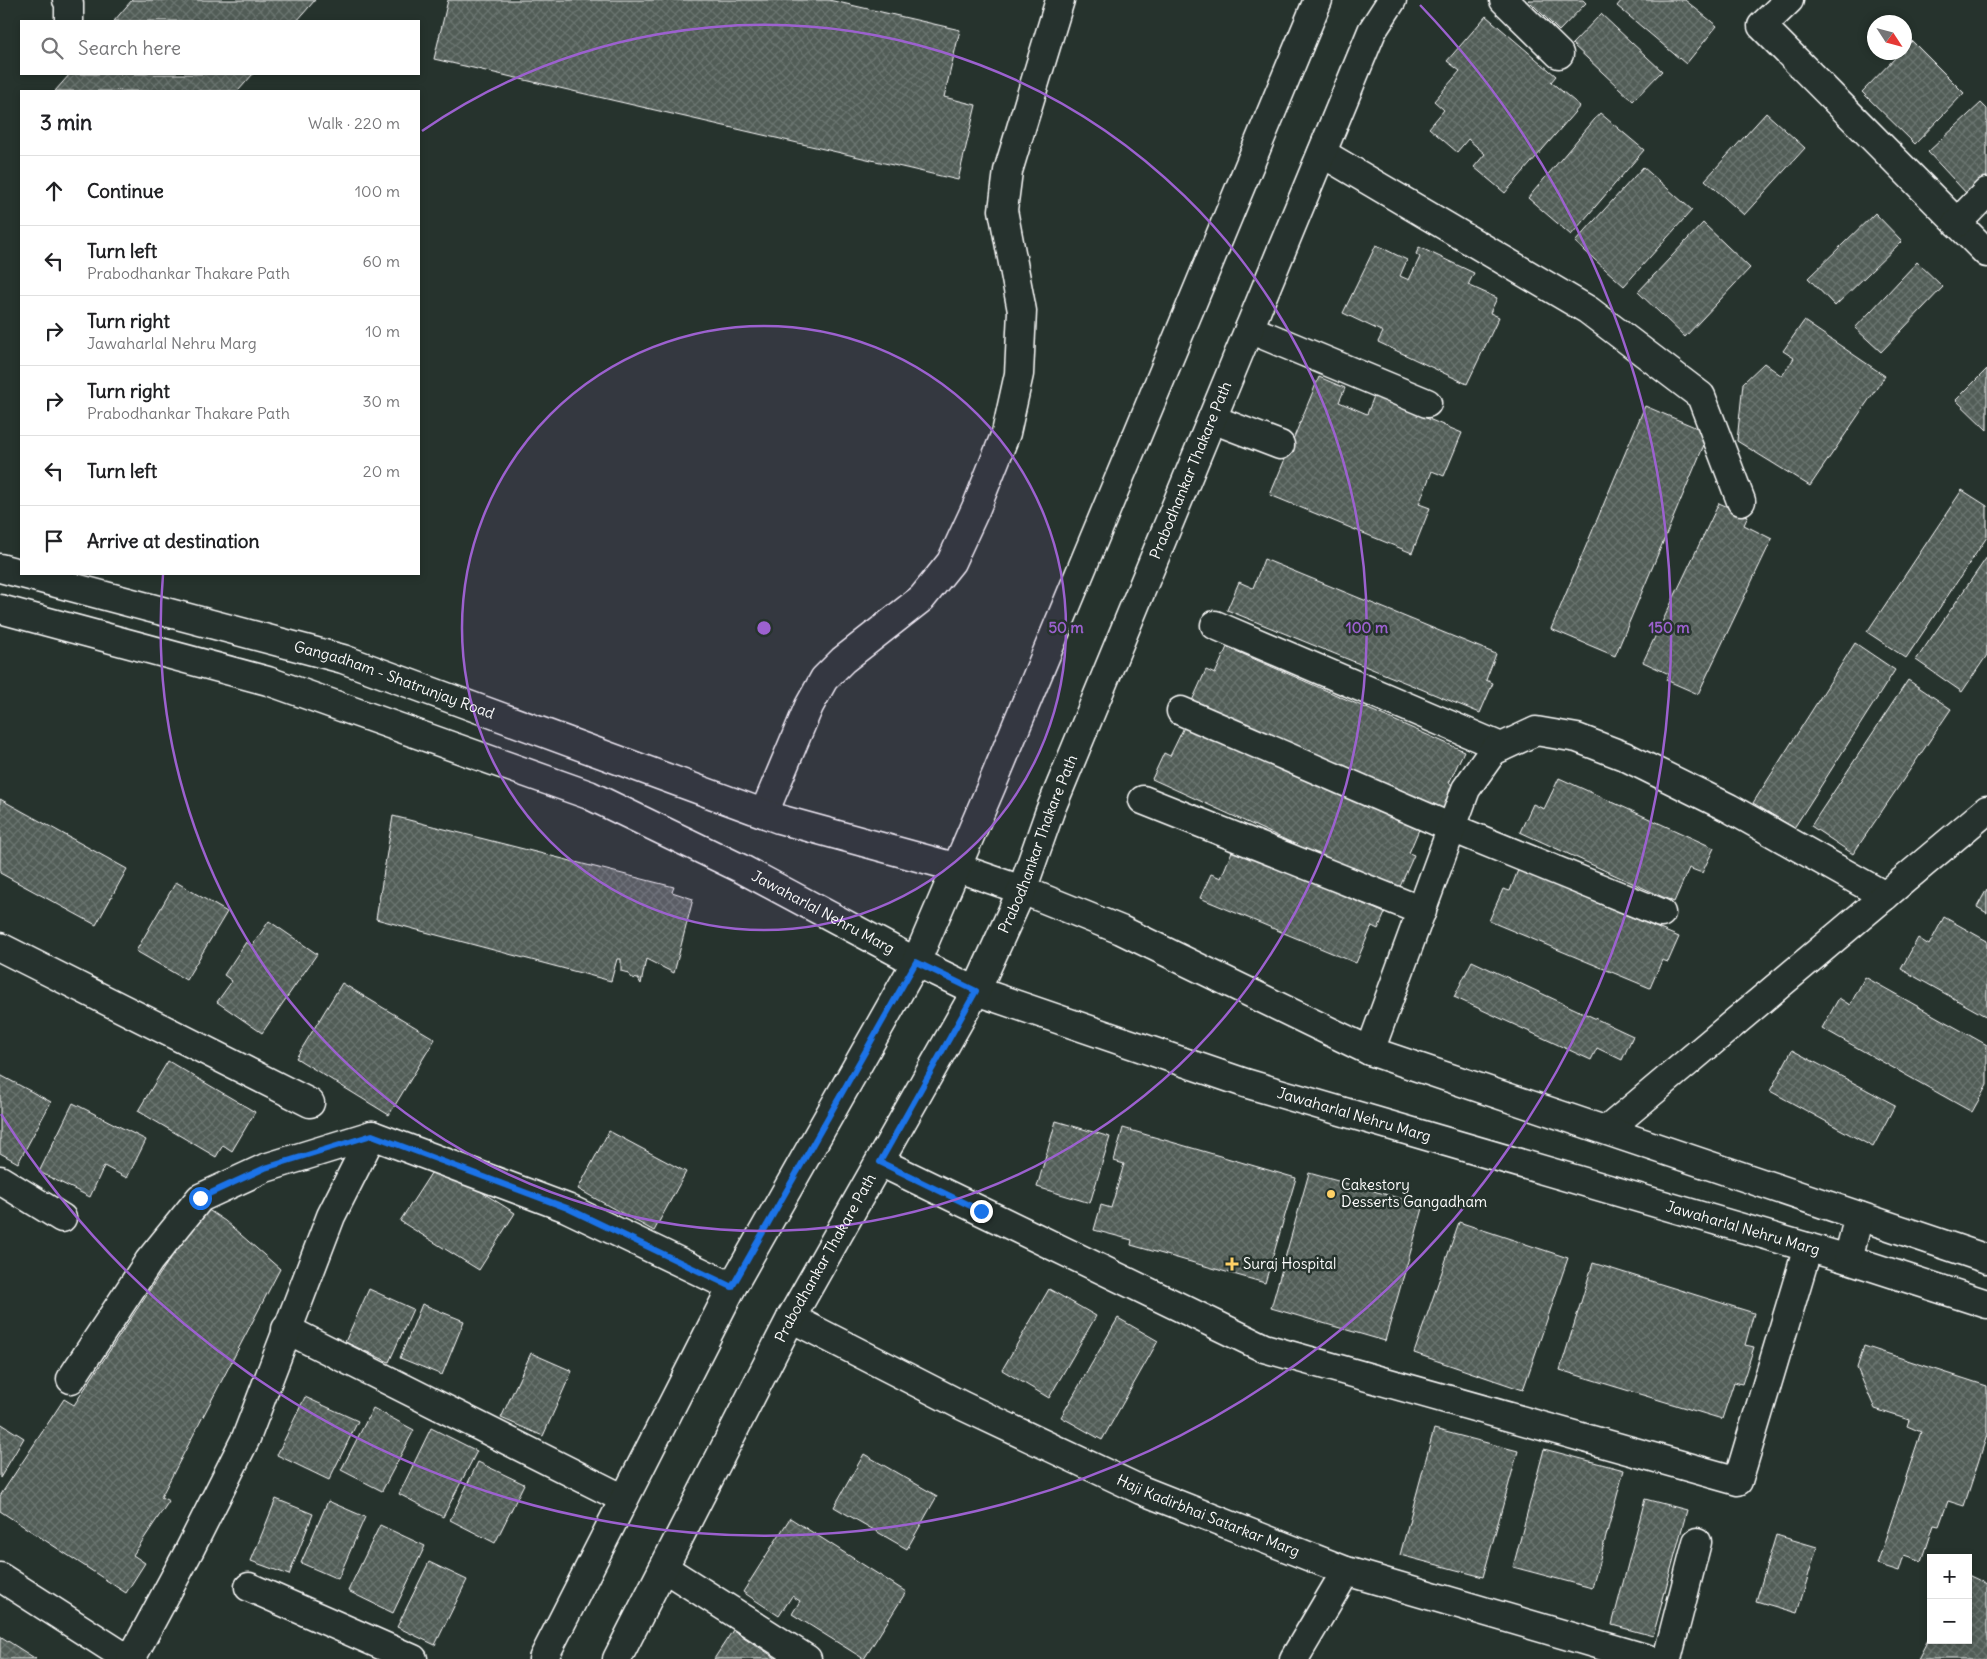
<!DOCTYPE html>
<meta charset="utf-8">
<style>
:root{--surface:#fff;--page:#f2f2f2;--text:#202124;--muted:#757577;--line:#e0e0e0}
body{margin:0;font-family:Delius,sans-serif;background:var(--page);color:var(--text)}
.controls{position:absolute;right:15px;bottom:15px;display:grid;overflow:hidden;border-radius:0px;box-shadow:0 2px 8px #0003}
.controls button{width:45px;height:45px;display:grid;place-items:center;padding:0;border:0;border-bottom:1px solid var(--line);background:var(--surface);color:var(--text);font:25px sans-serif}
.compass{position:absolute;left:1867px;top:15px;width:45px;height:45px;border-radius:50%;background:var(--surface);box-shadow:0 2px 8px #0003;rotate:126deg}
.stop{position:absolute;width:15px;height:15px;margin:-11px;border:4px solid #1a73e8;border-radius:50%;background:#fff}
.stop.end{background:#1a73e8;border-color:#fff;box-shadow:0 1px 5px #0008}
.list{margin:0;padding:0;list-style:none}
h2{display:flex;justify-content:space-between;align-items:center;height:65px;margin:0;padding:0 20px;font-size:21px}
h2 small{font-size:16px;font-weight:400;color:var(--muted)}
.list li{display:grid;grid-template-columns:32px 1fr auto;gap:15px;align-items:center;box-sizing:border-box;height:70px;padding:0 20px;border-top:1px solid var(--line)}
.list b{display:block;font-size:19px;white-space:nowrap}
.list p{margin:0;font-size:16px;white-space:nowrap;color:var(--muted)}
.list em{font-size:16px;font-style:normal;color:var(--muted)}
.icon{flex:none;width:28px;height:28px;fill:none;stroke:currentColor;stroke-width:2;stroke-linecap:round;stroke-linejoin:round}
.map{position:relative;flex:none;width:1987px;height:1659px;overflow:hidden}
.search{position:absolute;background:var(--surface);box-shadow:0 2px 8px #0003;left:20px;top:20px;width:400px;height:55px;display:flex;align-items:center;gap:12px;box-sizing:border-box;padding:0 18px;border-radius:0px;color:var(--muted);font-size:19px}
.panel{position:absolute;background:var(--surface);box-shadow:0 2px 8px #0003;left:20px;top:90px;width:400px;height:485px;border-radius:0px}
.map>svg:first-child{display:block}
.building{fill:url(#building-cross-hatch);stroke:#fff}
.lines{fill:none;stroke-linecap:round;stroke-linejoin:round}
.minor-casing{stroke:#fff;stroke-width:31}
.major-casing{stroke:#fff;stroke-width:31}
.minor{stroke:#26332d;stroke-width:28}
.major{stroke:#26332d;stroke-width:28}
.route{stroke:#1a73e8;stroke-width:6}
.ring{fill:none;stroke:#9c61cf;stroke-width:2.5}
.poi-dot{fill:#ffd166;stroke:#26332d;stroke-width:2}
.labels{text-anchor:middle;stroke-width:5;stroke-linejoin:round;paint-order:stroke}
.street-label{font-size:15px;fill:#fff;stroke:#26332d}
.poi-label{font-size:15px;fill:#fff;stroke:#26332d;text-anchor:start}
.centre{fill:#9c61cf;stroke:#26332d;stroke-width:2.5}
.ring-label{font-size:15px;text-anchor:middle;font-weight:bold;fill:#9c61cf;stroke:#26332d;stroke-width:5;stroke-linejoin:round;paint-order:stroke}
</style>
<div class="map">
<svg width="1987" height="1659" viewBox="0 0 1987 1659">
<defs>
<pattern id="building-cross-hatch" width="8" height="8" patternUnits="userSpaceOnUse" patternTransform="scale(1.25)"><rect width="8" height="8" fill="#515c57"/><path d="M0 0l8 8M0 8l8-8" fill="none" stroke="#6b7470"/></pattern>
</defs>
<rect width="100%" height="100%" fill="#26332d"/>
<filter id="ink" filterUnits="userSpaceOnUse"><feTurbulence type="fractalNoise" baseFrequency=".02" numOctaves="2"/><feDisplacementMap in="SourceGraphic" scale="10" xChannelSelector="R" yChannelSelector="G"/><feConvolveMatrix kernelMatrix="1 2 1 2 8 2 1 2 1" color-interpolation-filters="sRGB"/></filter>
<g filter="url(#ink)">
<path class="building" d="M 132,0 L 315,0 L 297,21 L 114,21 Z
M 448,0 L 829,0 L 960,30 L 944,97 L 976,105 L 958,180 L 434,59 Z
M 1528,0 L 1583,0 L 1586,3 L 1559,31 Z
M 1622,0 L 1685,0 L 1717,26 L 1686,64 L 1617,6 Z
M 1601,14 L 1662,71 L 1633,101 L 1572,44 Z
M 1486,16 L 1556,76 L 1551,82 L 1580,106 L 1505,193 L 1474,167 L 1485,154 L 1468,139 L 1457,152 L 1429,128 L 1444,110 L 1434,101 L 1460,71 L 1447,61 Z
M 1912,41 L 1964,93 L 1915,144 L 1862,92 L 1901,52 L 1904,52 L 1904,49 Z
M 70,74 L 253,74 L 238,91 L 55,91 Z
M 1981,103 L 1987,109 L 1987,178 L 1968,195 L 1928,152 Z
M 1600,113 L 1644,150 L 1571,235 L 1528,198 Z
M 1766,113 L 1805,148 L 1744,215 L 1705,180 Z
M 1643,167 L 1692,210 L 1624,286 L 1575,242 Z
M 1875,213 L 1902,241 L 1835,306 L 1808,278 Z
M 1703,223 L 1750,268 L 1685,337 L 1638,292 Z
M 1376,245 L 1407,260 L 1400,276 L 1409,280 L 1420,257 L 1416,254 L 1419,247 L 1474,273 L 1468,285 L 1497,298 L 1490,313 L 1499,317 L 1467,384 L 1378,342 L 1383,332 L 1343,313 Z
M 1917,262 L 1943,287 L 1881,352 L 1855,328 Z
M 1804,321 L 1885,376 L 1810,486 L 1737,441 L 1743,383 L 1764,363 L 1782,376 L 1794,358 L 1783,351 Z
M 1987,369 L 1987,430 L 1956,400 Z
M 1319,377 L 1345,388 L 1339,402 L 1367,414 L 1374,396 L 1462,433 L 1444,476 L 1432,471 L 1419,504 L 1430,508 L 1412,553 L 1270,495 Z
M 1645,406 L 1709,433 L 1615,656 L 1551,629 Z
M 1962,490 L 1987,506 L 1987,537 L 1906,658 L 1867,632 Z
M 1719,503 L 1748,516 L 1744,525 L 1772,539 L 1698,694 L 1666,680 L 1669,674 L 1643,662 Z
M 1987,557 L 1987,655 L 1962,692 L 1916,660 Z
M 1264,559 L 1496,654 L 1486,680 L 1493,683 L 1480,713 L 1227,610 L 1239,582 L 1253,588 Z
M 1855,643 L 1895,670 L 1794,828 L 1753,803 Z
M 1227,647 L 1464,751 L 1449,783 L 1457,787 L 1444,814 L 1191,703 L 1206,670 L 1215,674 Z
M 1908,680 L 1951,709 L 1853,854 L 1811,826 Z
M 1187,721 L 1420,827 L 1409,853 L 1414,855 L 1398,891 L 1152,779 L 1164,753 L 1170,756 Z
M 1559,778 L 1714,848 L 1702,873 L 1689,868 L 1674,902 L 1520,832 L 1533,804 L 1544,809 Z
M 0,799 L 127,869 L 96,925 L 0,873 Z
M 393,816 L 674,887 L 672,892 L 693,899 L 674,973 L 646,959 L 641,984 L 638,979 L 632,978 L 628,973 L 621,971 L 621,959 L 617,959 L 611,981 L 376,919 Z
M 1233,849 L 1385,913 L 1378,929 L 1372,926 L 1356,963 L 1200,898 L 1211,874 L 1221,878 Z
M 1518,870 L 1679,937 L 1668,962 L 1662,960 L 1650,988 L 1489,921 L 1503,889 L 1510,891 Z
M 176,882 L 227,912 L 186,980 L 136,951 Z
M 1987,889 L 1987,913 L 1977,907 Z
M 1944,917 L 1987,941 L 1987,1017 L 1901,969 L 1918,938 L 1929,945 Z
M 269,921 L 317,954 L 262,1033 L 217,1002 L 232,981 L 224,975 L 246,942 L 252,946 Z
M 1472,961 L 1633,1036 L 1622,1060 L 1597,1048 L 1591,1060 L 1454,997 Z
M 1865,977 L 1987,1045 L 1987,1085 L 1972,1112 L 1822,1028 L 1839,998 L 1850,1005 Z
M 342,983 L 435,1039 L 389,1115 L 296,1058 Z
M 1792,1050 L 1895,1105 L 1873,1147 L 1770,1091 Z
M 168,1061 L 255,1112 L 232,1151 L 223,1145 L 216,1157 L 138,1111 Z
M 0,1075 L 51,1102 L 18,1163 L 0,1153 Z
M 73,1103 L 146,1140 L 127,1178 L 104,1166 L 90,1197 L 39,1172 Z
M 1056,1121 L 1110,1137 L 1090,1203 L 1037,1187 Z
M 1123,1128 L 1296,1178 L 1265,1283 L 1131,1245 L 1132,1240 L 1094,1230 L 1101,1205 L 1111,1208 L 1124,1164 L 1114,1161 Z
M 609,1131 L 686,1172 L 654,1231 L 578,1189 Z
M 437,1164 L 515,1213 L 479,1270 L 400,1221 Z
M 1309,1173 L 1424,1205 L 1385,1341 L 1271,1308 Z
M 204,1207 L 225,1221 L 280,1269 L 161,1497 L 169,1501 L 133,1555 L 145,1563 L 126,1593 L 0,1511 L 0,1496 L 64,1399 L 74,1405 Z
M 1459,1222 L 1568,1258 L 1523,1390 L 1414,1353 Z
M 1593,1263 L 1754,1313 L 1745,1345 L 1754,1347 L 1742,1384 L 1734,1382 L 1722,1419 L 1560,1370 Z
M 369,1289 L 413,1309 L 389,1362 L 345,1342 Z
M 1049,1289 L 1096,1316 L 1049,1398 L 1002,1370 Z
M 422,1304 L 464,1321 L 442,1375 L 400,1358 Z
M 1118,1318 L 1158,1341 L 1102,1440 L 1061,1417 Z
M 1864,1346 L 1987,1386 L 1987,1435 L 1964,1506 L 1948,1501 L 1939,1526 L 1934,1525 L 1922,1561 L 1904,1555 L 1899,1571 L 1877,1564 L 1921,1432 L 1907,1426 L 1909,1420 L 1875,1409 L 1857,1368 Z
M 531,1353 L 572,1371 L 543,1436 L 501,1418 Z
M 305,1397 L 358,1421 L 329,1480 L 277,1455 Z
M 373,1408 L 414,1430 L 382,1491 L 341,1470 Z
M 0,1423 L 24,1438 L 0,1478 Z
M 431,1428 L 477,1451 L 443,1517 L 399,1494 Z
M 1434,1429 L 1518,1451 L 1483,1577 L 1400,1555 Z
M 1544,1449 L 1624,1470 L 1592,1588 L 1513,1567 Z
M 864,1454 L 937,1496 L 907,1549 L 834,1507 Z
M 478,1462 L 524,1484 L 495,1543 L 450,1520 Z
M 276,1499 L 313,1514 L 289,1575 L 251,1561 Z
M 1645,1499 L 1687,1510 L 1653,1636 L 1612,1625 Z
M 328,1501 L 365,1517 L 338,1579 L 301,1563 Z
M 790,1518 L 906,1592 L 864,1659 L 792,1614 L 800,1601 L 792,1596 L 779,1616 L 743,1592 Z
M 380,1525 L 425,1546 L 393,1613 L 348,1591 Z
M 1776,1535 L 1817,1547 L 1797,1613 L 1756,1601 Z
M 429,1562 L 467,1580 L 435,1645 L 397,1627 Z
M 1968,1575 L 1987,1584 L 1987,1659 L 1918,1659 L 1931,1634 L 1931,1640 L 1968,1640 Z
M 733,1630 L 777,1659 L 714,1659 Z
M 0,1636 L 36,1659 L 0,1659 Z"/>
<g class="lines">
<g class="minor-casing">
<g id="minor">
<path d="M 67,0 L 69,3 L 69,21"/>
<path d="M 1504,0 L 1559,54"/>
<path d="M 1789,0 L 1762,26 L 1987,253"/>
<path d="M 1322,153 L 1588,310 L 1701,396 L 1741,501"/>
<path d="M 1957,223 L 1987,192"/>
<path d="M 1249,329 L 1427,403"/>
<path d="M 1212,419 L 1280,445"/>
<path d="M 1215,625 L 1501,747"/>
<path d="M 1181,711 L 1452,828 L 1661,913"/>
<path d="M 1143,800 L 1422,911"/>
<path d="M 764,813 L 809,706 L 824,679 L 843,660 L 922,598 L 951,562 L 976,508 L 1006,433 L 1019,374 L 1022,311 L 1003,210 L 1008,171 L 1060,0"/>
<path d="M 0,947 L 310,1103"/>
<path d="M 1370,1051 L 1466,789 L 1493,751 L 1536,731 L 1577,738 L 1624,756 L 1729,808 L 1885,896"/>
<path d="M 1607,1130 L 1987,810"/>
<path d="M 880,1162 L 1264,1348 L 1738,1481 L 1808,1247"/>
<path d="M 0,1180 L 62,1218"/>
<path id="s1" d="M 791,1318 L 963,1406 L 1141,1490 L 1346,1571 L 1648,1659"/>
<path d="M 286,1329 L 624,1499"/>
<path d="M 71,1379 L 149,1261 L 200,1198 L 265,1168 L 372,1135 L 567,1208 L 732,1287"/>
<path d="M 664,1568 L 807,1659"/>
<path d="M 0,1577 L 128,1659"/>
<path d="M 249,1587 L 413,1659"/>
<path d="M 131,1659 L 189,1551 L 246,1438 L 331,1216 L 372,1135"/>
<path d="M 1294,1659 L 1346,1571"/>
<path d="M 1667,1659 L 1697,1542"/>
</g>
</g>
<g class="major-casing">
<g id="major">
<path id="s2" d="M 0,568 L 343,659 L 779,819 L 958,868 L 1022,890 L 1121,930 L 1370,1051 L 1987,1259"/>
<path id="s3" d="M 0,609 L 268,681 L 589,795 L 742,869 L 916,962 L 976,991 L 1245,1083 L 1848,1259 L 1987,1304"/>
<path d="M 1848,1259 L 1859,1216"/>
<path d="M 543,1659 L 732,1287 L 916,962 L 991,787 L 1318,0"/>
<path id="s4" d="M 617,1659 L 791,1318 L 976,991 L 1022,890 L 1050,811 L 1372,31 L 1392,0"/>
</g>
</g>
<use href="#minor" class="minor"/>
<use href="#major" class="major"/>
</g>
</g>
<g class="lines" filter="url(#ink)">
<path class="route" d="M 200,1198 L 265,1168 L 372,1135 L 567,1208 L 732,1287 L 916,962 L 976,991 L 880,1162 L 981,1211"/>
</g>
<circle cx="764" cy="628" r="302" fill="#9c61cf" fill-opacity=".12"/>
<g class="ring">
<circle cx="764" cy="628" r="302"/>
<path d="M422 131A603 603 0 1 1 163 575"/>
<path d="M1420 5A905 905 0 1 1 1 1114"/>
</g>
<g class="poi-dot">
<circle cx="1331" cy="1194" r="5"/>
<path d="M1229.5 1256.5h5v5h5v5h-5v5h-5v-5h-5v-5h5z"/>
</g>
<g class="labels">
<g class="street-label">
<text dy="5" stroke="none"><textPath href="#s4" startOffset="1322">Prabodhankar Thakare Path</textPath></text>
<text dy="5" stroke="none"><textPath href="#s2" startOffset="410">Gangadham - Shatrunjay Road</textPath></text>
<text dy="5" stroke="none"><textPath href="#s4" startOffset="918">Prabodhankar Thakare Path</textPath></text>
<text dy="5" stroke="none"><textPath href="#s3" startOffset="880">Jawaharlal Nehru Marg</textPath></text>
<text dy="5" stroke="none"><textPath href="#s3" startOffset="1450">Jawaharlal Nehru Marg</textPath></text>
<text dy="5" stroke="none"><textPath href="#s3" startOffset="1855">Jawaharlal Nehru Marg</textPath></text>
<text dy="5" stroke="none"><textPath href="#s4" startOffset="452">Prabodhankar Thakare Path</textPath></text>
<text dy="5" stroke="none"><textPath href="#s1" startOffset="462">Haji Kadirbhai Satarkar Marg</textPath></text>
</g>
<g class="poi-label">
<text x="1341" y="1190">Cakestory<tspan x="1341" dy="17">Desserts Gangadham</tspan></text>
<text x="1243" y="1269">Suraj Hospital</text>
</g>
</g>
<circle cx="764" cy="628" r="8" class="centre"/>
<g class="ring-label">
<text x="1066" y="633">50 m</text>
<text x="1367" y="633">100 m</text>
<text x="1669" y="633">150 m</text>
</g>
</svg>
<div class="controls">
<button>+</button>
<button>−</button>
</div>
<svg class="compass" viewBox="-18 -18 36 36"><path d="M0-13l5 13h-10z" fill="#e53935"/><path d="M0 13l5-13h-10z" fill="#757577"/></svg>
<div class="stop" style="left:200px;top:1198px"></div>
<div class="stop end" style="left:981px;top:1211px"></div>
<div class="search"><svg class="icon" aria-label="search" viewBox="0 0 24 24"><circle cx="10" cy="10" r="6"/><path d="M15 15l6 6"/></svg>Search here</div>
<section class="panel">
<h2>3 min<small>Walk · 220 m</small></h2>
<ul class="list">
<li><svg class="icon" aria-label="ahead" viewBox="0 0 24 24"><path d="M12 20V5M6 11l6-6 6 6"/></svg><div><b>Continue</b></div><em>100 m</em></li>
<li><svg class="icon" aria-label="left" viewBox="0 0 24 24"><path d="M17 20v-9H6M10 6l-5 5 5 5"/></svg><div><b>Turn left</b><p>Prabodhankar Thakare Path</p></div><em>60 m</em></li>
<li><svg class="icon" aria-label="right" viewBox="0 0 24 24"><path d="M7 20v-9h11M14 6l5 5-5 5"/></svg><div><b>Turn right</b><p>Jawaharlal Nehru Marg</p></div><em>10 m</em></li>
<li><svg class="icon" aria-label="right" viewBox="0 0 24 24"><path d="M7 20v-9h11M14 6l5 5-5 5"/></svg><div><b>Turn right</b><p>Prabodhankar Thakare Path</p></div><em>30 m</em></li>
<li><svg class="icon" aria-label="left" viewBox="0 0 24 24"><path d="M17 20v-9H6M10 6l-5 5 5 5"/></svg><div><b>Turn left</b></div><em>20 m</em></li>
<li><svg class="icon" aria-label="arrive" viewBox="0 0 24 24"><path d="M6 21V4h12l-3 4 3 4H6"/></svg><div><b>Arrive at destination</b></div></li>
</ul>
</section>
</div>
